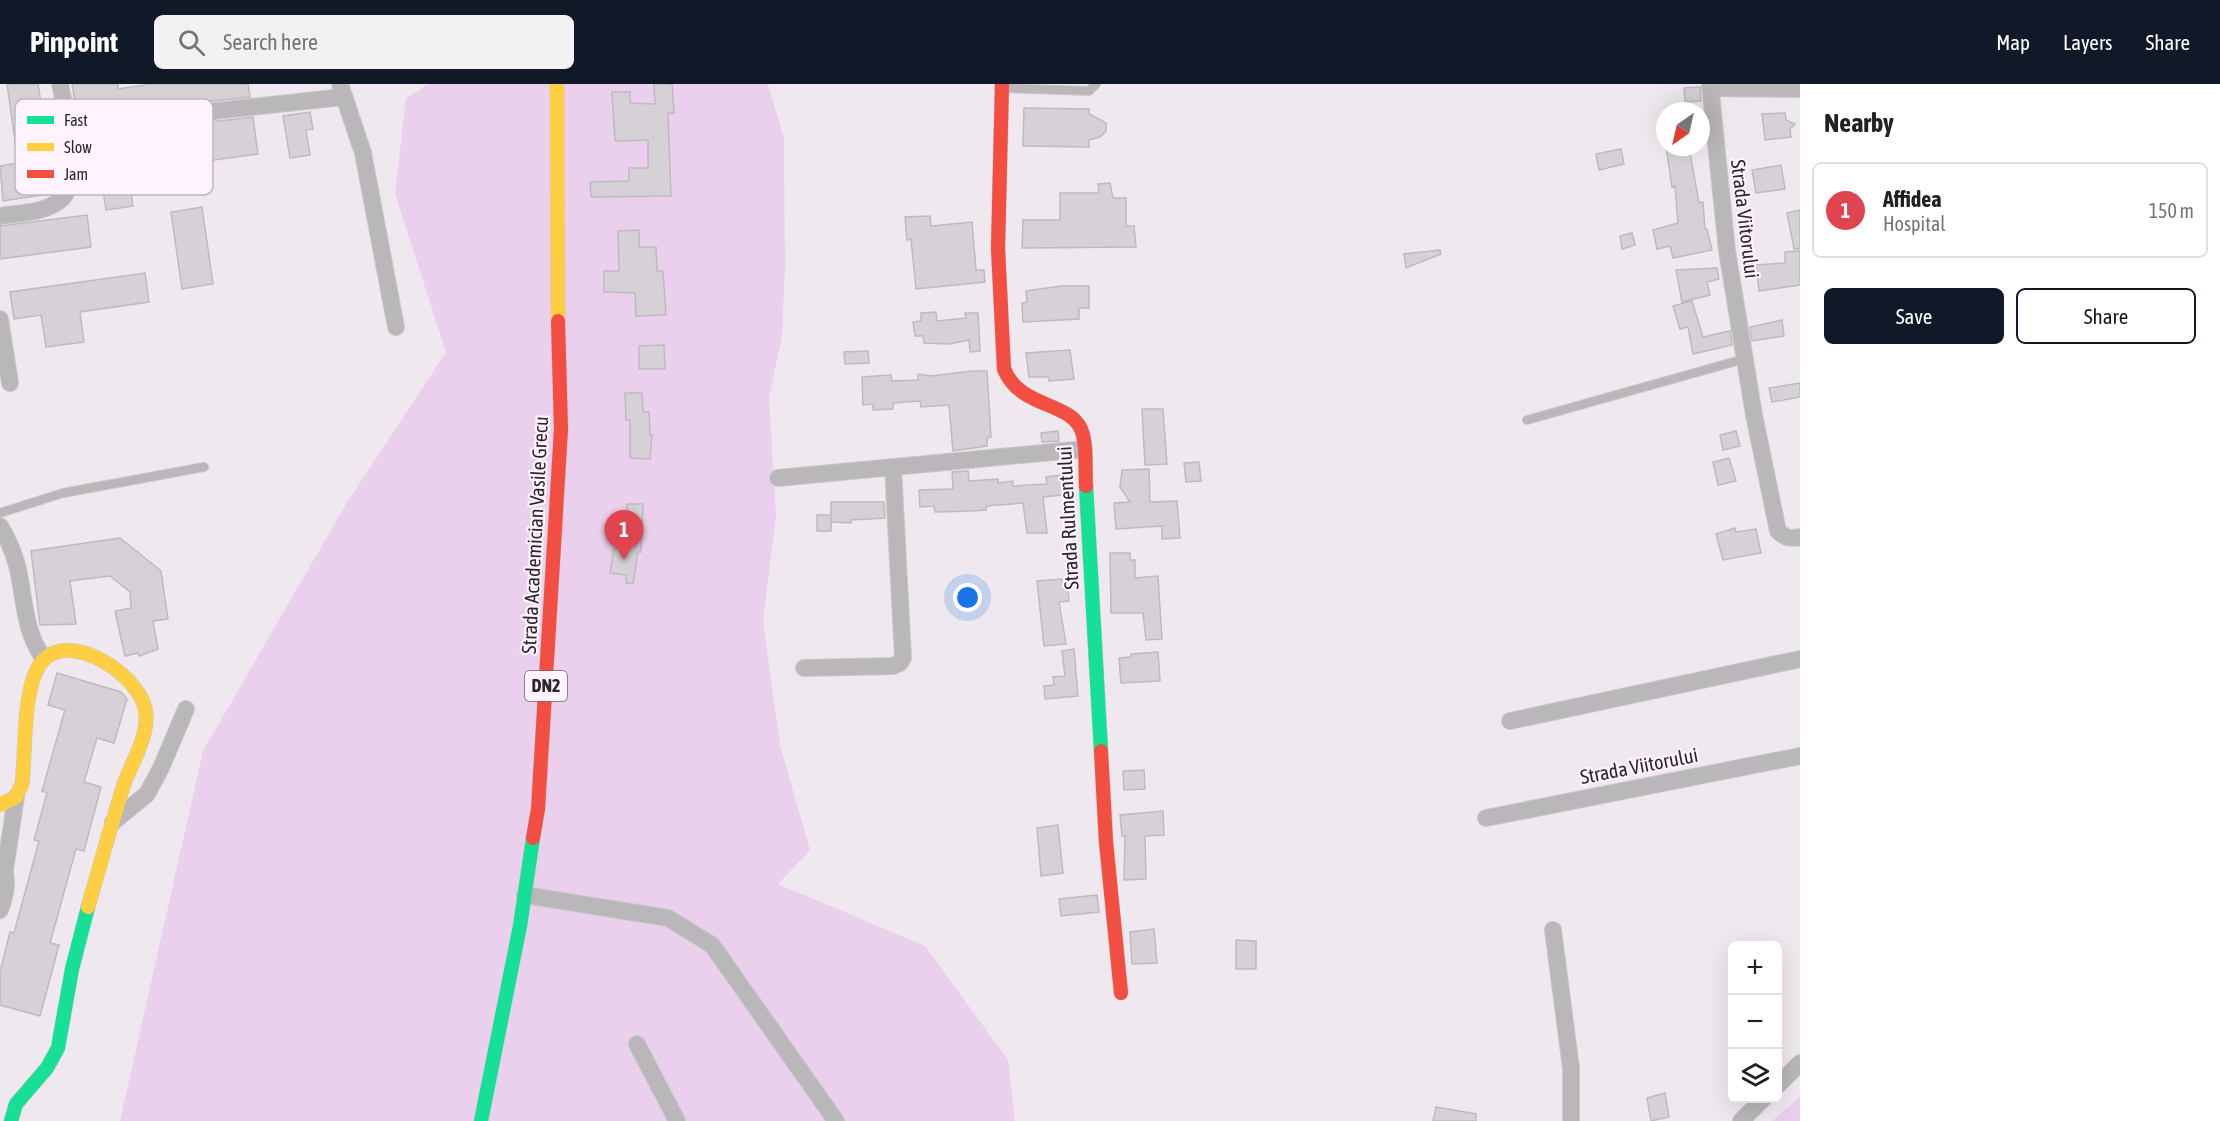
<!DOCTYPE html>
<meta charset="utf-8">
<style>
:root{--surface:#fff;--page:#f2f2f2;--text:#202124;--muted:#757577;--line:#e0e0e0;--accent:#111827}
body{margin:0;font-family:"Asap Condensed",sans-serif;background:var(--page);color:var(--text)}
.controls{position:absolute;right:18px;bottom:18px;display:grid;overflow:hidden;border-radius:9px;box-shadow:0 6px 24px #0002}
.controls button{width:54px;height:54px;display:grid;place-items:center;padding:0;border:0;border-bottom:2px solid var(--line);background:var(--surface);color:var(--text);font:30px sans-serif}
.compass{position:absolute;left:1656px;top:18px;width:54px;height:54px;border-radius:50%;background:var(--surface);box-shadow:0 6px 24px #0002;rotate:214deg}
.you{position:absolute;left:968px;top:514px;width:21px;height:21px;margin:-15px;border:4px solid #fff;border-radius:50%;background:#1a73e8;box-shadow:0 0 0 9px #1a73e833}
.badge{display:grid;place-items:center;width:39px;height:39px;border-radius:50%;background:var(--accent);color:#fff;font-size:20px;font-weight:700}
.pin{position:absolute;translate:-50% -50px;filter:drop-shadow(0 2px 3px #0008)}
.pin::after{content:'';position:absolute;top:32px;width:21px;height:18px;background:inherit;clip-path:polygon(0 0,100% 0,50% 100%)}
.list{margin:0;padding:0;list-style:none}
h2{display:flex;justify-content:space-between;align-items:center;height:78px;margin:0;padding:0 24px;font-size:26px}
h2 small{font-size:20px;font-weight:400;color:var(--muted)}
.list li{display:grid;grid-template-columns:39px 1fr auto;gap:18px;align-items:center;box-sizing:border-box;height:96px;margin:0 12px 12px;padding:0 12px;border:2px solid var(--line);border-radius:9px}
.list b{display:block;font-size:22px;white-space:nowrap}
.list p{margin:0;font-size:20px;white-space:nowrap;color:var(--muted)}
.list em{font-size:20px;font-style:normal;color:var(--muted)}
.actions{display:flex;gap:12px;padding:18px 24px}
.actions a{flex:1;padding:14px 0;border:2px solid var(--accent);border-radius:9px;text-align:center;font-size:21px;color:var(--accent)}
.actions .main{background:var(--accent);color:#fff}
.icon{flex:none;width:33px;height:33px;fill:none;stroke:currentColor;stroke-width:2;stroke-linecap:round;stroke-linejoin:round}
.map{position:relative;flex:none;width:1800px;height:1037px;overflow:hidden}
header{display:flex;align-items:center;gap:36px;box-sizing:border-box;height:84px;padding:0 30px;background:var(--accent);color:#fff}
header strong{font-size:28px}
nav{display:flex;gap:33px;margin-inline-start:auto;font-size:21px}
.search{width:420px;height:54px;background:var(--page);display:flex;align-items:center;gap:15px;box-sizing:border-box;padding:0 21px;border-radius:9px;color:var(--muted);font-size:22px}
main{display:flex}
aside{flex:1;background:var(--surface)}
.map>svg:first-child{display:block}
.green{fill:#ead0ec}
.building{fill:#d6d1d6;stroke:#bfbabf;stroke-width:1.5}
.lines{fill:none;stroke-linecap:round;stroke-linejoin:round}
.lane-casing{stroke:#cbc7cb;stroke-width:10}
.street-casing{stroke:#cbc7cb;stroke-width:18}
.fast-casing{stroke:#cbc7cb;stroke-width:15}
.slow-casing{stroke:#cbc7cb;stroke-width:15}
.jam-casing{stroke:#cbc7cb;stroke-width:15}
.lane{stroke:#b9b7b9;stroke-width:8}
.street{stroke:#b9b7b9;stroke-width:16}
.fast{stroke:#16e098;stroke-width:14}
.slow{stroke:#ffcf43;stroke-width:14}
.jam{stroke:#f24e42;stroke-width:14}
.labels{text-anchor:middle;stroke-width:4.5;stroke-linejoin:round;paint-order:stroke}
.shield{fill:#fff3ff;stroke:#6b646b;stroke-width:1.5}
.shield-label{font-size:18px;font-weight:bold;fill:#2b272b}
.street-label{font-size:20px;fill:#2b272b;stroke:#fff3ff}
.key{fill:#fff3ff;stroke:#bfb6bf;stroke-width:1.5}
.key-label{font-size:16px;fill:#2b272b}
</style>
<header>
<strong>Pinpoint</strong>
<div class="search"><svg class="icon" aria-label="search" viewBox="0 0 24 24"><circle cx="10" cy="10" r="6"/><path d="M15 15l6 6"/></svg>Search here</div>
<nav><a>Map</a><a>Layers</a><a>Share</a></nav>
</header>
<main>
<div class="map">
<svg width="1800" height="1037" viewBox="0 0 1800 1037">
<rect width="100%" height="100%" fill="#efe9ef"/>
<path class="green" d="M 428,0 L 768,0 L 784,55 L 785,183 L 782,252 L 769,314 L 776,432 L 763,537 L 780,661 L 810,766 L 778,800 L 925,862 L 1008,976 L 1015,1037 L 120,1037 L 203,667 L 346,420 L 446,268 L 395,110 L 406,14 Z
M 1800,1013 L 1800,1037 L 1772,1037 Z"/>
<path class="building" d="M 7,0 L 38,0 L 54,107 L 50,110 L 3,117 L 0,82 L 18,79 Z
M 72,0 L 118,0 L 118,5 L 151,0 L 248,0 L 250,13 L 77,31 Z
M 654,0 L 672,0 L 674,29 L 668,29 L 671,112 L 591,113 L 590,98 L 629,97 L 629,84 L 648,84 L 648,56 L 615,57 L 612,8 L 630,8 L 630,19 L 655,20 Z
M 1700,3 L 1701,17 L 1685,18 L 1684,4 Z
M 1024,24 L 1089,25 L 1089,30 L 1106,39 L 1106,47 L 1100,53 L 1089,56 L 1089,63 L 1023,62 Z
M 310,28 L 313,45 L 306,46 L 310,71 L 290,74 L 283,32 Z
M 1785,29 L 1786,36 L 1795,40 L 1790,45 L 1791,53 L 1765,56 L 1762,30 Z
M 253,33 L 258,70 L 163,83 L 158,44 Z
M 123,48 L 133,122 L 106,126 L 95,51 Z
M 1666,63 L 1689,63 L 1699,119 L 1703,118 L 1705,145 L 1707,145 L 1712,166 L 1673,174 L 1670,162 L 1657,165 L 1653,146 L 1678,139 L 1675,102 L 1672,103 Z
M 1621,65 L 1624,80 L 1599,86 L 1596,70 Z
M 1781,81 L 1785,105 L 1756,109 L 1752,86 Z
M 1110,99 L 1113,114 L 1126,114 L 1126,142 L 1134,142 L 1136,163 L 1022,164 L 1023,136 L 1060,136 L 1060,109 L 1099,109 L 1098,100 Z
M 202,123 L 213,200 L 182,205 L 171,128 Z
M 1800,126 L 1800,165 L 1794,165 L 1787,129 Z
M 87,131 L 91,163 L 0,175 L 0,142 Z
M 930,132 L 931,142 L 972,138 L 976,186 L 984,186 L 985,198 L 916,205 L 911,155 L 907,156 L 905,133 Z
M 639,146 L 639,163 L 656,163 L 657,187 L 663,187 L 666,231 L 636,232 L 635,209 L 604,208 L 604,187 L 619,187 L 618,147 Z
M 1632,149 L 1635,161 L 1622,165 L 1620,152 Z
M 1440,166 L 1441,170 L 1406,184 L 1404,170 Z
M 1800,167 L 1800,201 L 1759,207 L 1756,181 L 1785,179 L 1785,168 Z
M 1717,184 L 1719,195 L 1707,198 L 1710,211 L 1682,218 L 1676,186 Z
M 145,189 L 149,218 L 80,228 L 84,258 L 46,263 L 41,231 L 14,235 L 10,208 Z
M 1061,202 L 1089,202 L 1089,224 L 1079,224 L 1079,235 L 1023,238 L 1022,219 L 1027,218 L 1026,207 Z
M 1692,217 L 1703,253 L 1730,247 L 1732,261 L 1693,270 L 1688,243 L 1680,245 L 1673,222 Z
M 936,228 L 937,237 L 966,234 L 965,229 L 978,229 L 980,267 L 970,268 L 969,256 L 949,260 L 924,259 L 923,252 L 915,252 L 913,238 L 921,237 L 921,229 Z
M 1782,236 L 1784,252 L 1752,257 L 1750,243 Z
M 664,261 L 665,285 L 639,285 L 639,262 Z
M 1070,266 L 1074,295 L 1049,297 L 1048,293 L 1029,293 L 1026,269 Z
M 868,267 L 869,279 L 845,280 L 844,268 Z
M 972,287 L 987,287 L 991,353 L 987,354 L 987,362 L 953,367 L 949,321 L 921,323 L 920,317 L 893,319 L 893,325 L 873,326 L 873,320 L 863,321 L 862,293 L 891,291 L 892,297 L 918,296 L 918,290 L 931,292 Z
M 1800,299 L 1800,313 L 1772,318 L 1769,304 Z
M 625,309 L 642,309 L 643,328 L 649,328 L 650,351 L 652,351 L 650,375 L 630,374 L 630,336 L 626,336 Z
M 1142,325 L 1163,325 L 1167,380 L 1145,381 Z
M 1058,347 L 1059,357 L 1042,358 L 1041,349 Z
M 1736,347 L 1740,362 L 1723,366 L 1720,351 Z
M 1729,374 L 1736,397 L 1718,401 L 1713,378 Z
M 1199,378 L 1201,397 L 1186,398 L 1184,379 Z
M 1149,385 L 1150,418 L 1177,417 L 1180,454 L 1162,455 L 1162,442 L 1116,445 L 1114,419 L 1130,418 L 1120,403 L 1122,386 Z
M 968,387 L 969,397 L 998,395 L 998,399 L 1013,397 L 1013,402 L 1047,400 L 1046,393 L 1070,390 L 1072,410 L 1043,413 L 1047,449 L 1027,449 L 1023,419 L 986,422 L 986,426 L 971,427 L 935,428 L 934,422 L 920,423 L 919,406 L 953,405 L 952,388 Z
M 831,418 L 884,418 L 885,434 L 851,436 L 851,439 L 831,438 L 831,432 L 831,447 L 817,447 L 817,431 L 831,431 Z
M 627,420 L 643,420 L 641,468 L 638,468 L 633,500 L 626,499 L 626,491 L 610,489 L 614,464 L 626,466 Z
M 1735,444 L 1736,448 L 1756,445 L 1761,469 L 1723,476 L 1716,450 Z
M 120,454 L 161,487 L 168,535 L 153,537 L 158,565 L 139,572 L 138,569 L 125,572 L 115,527 L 131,524 L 130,508 L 110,492 L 70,497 L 76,540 L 40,541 L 31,467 Z
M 1110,469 L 1130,469 L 1130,476 L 1135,476 L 1135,494 L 1158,492 L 1162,555 L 1146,556 L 1143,529 L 1111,529 Z
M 1062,495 L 1063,505 L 1068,505 L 1069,517 L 1059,518 L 1066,560 L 1044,562 L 1037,497 Z
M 1074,565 L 1078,612 L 1045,615 L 1044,602 L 1054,601 L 1053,593 L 1065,592 L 1062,567 Z
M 1158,568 L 1160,597 L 1121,599 L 1119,574 L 1131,573 L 1131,570 Z
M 57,589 L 121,608 L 127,615 L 114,659 L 97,654 L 84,698 L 101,703 L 84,767 L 76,765 L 50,859 L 59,861 L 40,932 L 0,921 L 0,888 L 10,848 L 14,849 L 39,757 L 34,756 L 47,709 L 42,707 L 65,626 L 48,621 Z
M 1144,686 L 1145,705 L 1124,706 L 1123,687 Z
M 1163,727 L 1164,751 L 1145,752 L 1146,795 L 1124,796 L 1125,752 L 1122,752 L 1120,731 Z
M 1058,741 L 1063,789 L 1041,792 L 1037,744 Z
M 1097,811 L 1099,828 L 1061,832 L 1059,815 Z
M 1154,845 L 1157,879 L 1132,880 L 1130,848 Z
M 1236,856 L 1256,857 L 1256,885 L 1236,885 Z
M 1665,1009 L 1669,1033 L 1651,1037 L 1647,1014 Z
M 1436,1023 L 1476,1030 L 1476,1037 L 1433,1037 Z"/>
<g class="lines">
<g class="lane-casing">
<path id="lane" d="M 1005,4 L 1089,7 L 1096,0
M 1527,336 L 1744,275
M 0,429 L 63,409 L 204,383"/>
</g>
<g class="street-casing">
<path id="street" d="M 340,0 L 363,69 L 396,243
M 1710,0 L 1727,167 L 1754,331 L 1778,447 C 1785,454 1790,455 1800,453
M 1710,4 L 1800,5
M 68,43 L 343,13
M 0,132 C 18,129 44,129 59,117 C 86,98 65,28 60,0
M 0,235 L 10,299
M 778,394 L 1084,365
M 0,442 C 8,455 14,469 18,485 C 24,513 25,550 43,573
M 804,584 L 893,582 L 900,579 L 903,574 L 893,383
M 1510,637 L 1800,575
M 1486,734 L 1800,672
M 113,738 L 147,710 L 161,684 L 186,625
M 5,786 L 16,713
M 525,811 L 668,834 L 712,861 L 836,1037
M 0,826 C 7,807 9,794 0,776
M 1553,846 L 1571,984 L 1571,1037
M 637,960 L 677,1037
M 1778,1001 L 1800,979
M 1741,1037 L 1764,1014"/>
</g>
<g class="fast-casing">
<path id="fast" d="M 1086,402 L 1101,667
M 11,1037 L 16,1020 L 47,984 L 58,964 L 72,885 L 88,823
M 481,1037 L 520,842 L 533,754"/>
</g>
<g class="slow-casing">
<path id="slow" d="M 557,0 L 558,237
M 0,721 L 16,713 L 22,700 C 26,668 22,605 41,579 C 68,543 145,593 146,631 C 147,656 132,678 124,700 C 111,741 100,782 88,823"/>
</g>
<g class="jam-casing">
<path id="jam" d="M 1002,0 L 998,164 L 1004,285 C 1021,327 1075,316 1083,351 C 1087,366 1085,386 1086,402
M 1101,667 L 1106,758 L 1121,909
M 533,754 L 538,725 L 561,345 L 558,237"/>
</g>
<use href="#lane" class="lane"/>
<use href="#street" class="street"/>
<use href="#fast" class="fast"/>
<use href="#slow" class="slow"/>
<use href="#jam" class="jam"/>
</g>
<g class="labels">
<rect class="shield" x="525" y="587" width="42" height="30" rx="4.5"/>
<g class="shield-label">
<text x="546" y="608">DN2</text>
</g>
<g class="street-label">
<text transform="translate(1745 135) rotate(83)" y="7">Strada Viitorului</text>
<text transform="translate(1068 434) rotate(-93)" y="7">Strada Rulmentului</text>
<text transform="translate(535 451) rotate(-87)" y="7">Strada Academician Vasile Grecu</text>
<text transform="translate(1639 682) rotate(-11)" y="7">Strada Viitorului</text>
</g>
</g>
<rect x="15" y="15" width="198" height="96" rx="9" class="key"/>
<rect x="27" y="32" width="27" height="8" fill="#16e098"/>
<rect x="27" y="59" width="27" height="8" fill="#ffcf43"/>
<rect x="27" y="86" width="27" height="8" fill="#f24e42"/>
<g class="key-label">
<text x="64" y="42">Fast</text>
<text x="64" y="69">Slow</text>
<text x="64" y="96">Jam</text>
</g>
</svg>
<div class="controls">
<button>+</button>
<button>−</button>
<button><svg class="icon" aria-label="layers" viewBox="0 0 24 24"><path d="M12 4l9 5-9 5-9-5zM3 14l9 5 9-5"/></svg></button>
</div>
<svg class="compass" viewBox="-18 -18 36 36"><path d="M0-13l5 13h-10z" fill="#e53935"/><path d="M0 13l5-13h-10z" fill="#757577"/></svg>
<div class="you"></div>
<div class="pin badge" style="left:624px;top:476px;background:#e0444e">1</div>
</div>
<aside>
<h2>Nearby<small></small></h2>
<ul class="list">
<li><span class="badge" style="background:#e0444e">1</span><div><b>Affidea</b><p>Hospital</p></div><em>150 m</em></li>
</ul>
<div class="actions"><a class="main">Save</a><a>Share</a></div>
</aside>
</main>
